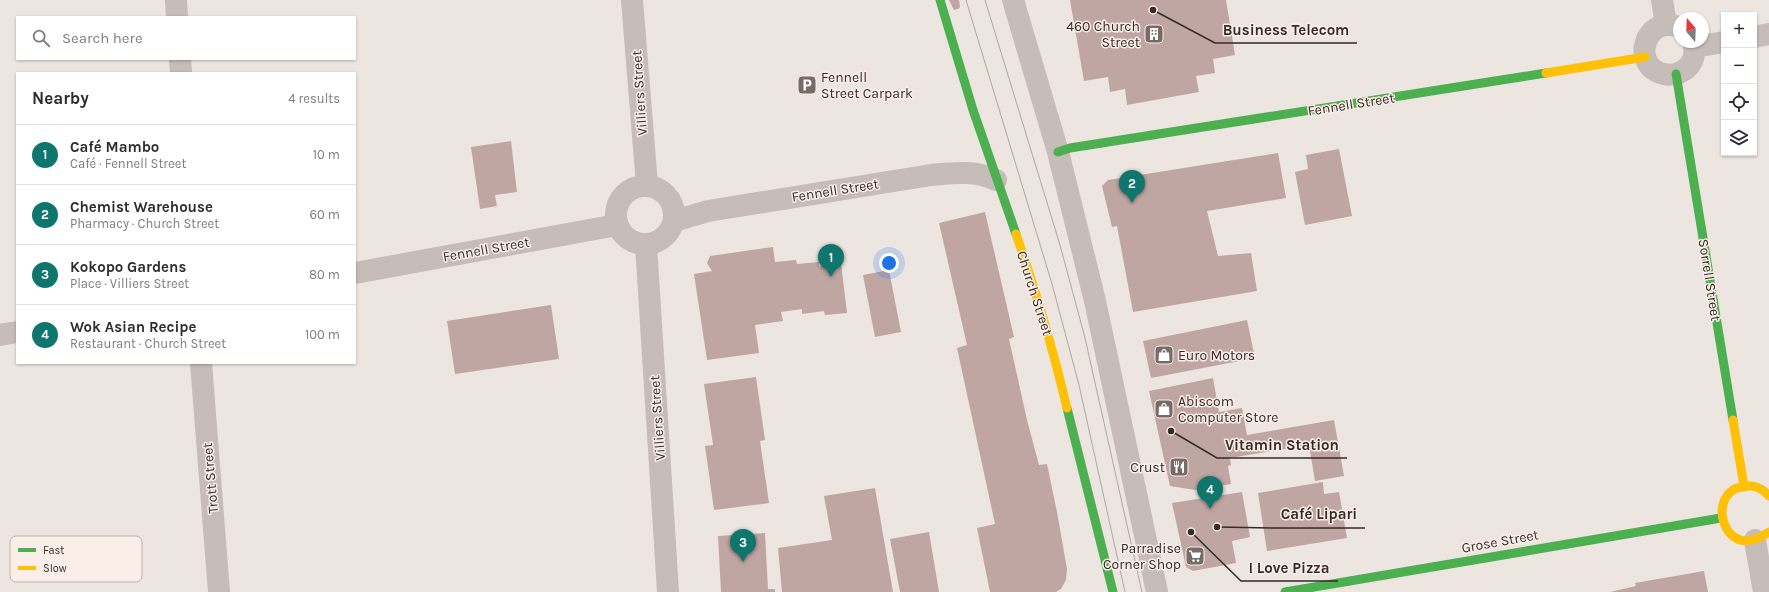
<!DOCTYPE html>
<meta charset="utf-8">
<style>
:root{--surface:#fff;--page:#f7f7f7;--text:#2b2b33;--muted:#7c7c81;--line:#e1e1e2;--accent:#0f766e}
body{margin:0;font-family:Karla,sans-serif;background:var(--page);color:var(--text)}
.controls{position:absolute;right:12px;top:12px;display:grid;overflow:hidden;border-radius:0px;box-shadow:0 1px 3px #0004}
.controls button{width:36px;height:36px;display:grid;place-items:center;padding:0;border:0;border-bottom:1px solid var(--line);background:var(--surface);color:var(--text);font:20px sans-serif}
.compass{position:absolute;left:1673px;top:12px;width:36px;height:36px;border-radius:50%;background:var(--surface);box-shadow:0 1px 3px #0004;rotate:341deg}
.you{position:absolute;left:889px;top:263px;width:14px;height:14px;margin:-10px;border:3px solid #fff;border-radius:50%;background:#1a73e8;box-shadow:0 0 0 6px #1a73e833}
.badge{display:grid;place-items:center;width:26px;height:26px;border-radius:50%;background:var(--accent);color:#fff;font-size:13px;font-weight:700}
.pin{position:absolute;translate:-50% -33px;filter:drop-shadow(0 1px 2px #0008)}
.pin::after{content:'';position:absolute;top:21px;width:14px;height:12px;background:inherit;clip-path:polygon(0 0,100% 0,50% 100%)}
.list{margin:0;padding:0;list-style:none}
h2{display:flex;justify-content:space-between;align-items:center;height:52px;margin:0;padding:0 16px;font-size:17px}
h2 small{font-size:13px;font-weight:400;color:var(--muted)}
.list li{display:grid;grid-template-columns:26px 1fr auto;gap:12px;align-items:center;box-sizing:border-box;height:60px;padding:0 16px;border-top:1px solid var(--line)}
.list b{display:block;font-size:15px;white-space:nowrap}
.list p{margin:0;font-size:13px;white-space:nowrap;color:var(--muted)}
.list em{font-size:13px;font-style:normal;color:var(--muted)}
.icon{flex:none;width:22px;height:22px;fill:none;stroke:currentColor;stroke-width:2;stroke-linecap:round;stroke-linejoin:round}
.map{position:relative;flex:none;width:1769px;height:592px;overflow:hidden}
.search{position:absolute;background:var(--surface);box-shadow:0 1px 3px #0004;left:16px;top:16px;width:340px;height:44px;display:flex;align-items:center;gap:10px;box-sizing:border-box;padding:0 14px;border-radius:0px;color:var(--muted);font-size:15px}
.panel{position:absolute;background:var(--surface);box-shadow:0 1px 3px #0004;left:16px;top:72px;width:340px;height:292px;border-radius:0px}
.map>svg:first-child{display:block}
.building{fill:#c0a6a2}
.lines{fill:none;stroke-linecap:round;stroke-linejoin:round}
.street{stroke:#c6bdb9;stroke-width:22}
.fast{stroke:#4caf50;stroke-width:9}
.slow{stroke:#ffc107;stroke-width:9}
.tram{stroke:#ada7a4;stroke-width:1}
.labels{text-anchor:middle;stroke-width:3;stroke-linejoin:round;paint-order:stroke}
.poi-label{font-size:14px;fill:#372a28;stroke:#faefe8;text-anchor:end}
.street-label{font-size:14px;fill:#372a28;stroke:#faefe8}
.key{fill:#faefe8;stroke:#c0b4ae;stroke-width:1}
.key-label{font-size:11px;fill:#372a28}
.leader{fill:none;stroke:#372a28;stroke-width:1.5}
.callout-dot{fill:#372a28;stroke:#faefe8;stroke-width:1.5}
.callout-label{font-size:15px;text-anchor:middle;font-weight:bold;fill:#372a28;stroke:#faefe8;stroke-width:3;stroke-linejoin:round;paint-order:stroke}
</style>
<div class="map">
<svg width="1769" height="592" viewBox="0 0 1769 592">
<rect width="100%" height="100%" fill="#ede5e0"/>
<path class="building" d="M 949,0 L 959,0 L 960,7 L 958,9 L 954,10 Z
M 1070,0 L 1226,0 L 1235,55 L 1213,59 L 1215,73 L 1196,76 L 1199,92 L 1127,105 L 1125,89 L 1110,92 L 1108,77 L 1084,81 Z
M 511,141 L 517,192 L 495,195 L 497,206 L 480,209 L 471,147 Z
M 1339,149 L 1352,216 L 1305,225 L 1295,172 L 1308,169 L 1306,155 Z
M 1278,153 L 1286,198 L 1207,211 L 1218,256 L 1251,253 L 1257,291 L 1133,312 L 1117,226 L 1112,227 L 1102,186 L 1108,180 Z
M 985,212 L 1014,337 L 1009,339 L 1027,420 L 1039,465 L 1047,464 L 1057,512 L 1067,569 L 1066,580 L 1061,589 L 1056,592 L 990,592 L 977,528 L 995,524 L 957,348 L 967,345 L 939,223 Z
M 773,247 L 775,262 L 796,260 L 797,264 L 819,262 L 819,266 L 841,263 L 847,313 L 825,315 L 824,311 L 802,314 L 802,309 L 781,312 L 783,321 L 755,325 L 759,353 L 707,360 L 694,274 L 712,271 L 707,263 L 710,256 Z
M 889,270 L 901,332 L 875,337 L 863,275 Z
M 551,305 L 559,359 L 455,374 L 447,321 Z
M 1247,320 L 1255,358 L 1151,378 L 1143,341 Z
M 756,377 L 765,440 L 760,441 L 769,503 L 714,510 L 705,446 L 713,445 L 704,384 Z
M 1213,378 L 1219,412 L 1242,408 L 1247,435 L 1334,420 L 1344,476 L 1315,481 L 1309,445 L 1230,458 L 1231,465 L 1228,466 L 1231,484 L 1195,490 L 1170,486 L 1149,391 Z
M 1323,482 L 1324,494 L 1339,492 L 1347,538 L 1267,551 L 1258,493 Z
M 875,488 L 893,592 L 782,592 L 778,548 L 832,540 L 824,496 Z
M 1242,492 L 1250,537 L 1232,541 L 1236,563 L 1193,571 L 1186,567 L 1172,503 Z
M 929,532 L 939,592 L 900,592 L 890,539 Z
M 765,533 L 768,589 L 775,589 L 775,592 L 721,592 L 718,536 Z
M 1704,571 L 1708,592 L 1610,592 L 1636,586 L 1635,583 Z"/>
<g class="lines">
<path class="street" d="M 176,0 L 177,17
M 632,0 L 647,185
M 1013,0 L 1058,152 L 1095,301 L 1157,592
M 1662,0 L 1666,25
M 1679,27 C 1644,14 1630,67 1664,74 C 1672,76 1681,73 1687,68 C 1694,61 1696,51 1693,42
M 1754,37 L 1769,34
M 1694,47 L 1724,42
M 180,59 L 181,73
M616 215a29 29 0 1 1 58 0a29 29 0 1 1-58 0Z
M 674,221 L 708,211 L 931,175 C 954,173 975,170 996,180
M 646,245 L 668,592
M 355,273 L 617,225
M 0,335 L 17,332
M 201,363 L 219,592
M 1755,540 L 1764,592"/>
<path class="fast" d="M 940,0 L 973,110 L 1016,234
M 1676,74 L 1733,420
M 1058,152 L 1070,148 L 1546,73
M 1067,408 L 1113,592
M 1285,592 L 1721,518"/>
<path class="slow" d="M 1546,73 L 1645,57
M 1016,234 C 1036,291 1053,349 1067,408
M 1733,420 L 1744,486
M 1769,496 C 1763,489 1754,484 1744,487 C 1741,487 1736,488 1733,490 C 1711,505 1725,547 1752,540 C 1758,539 1764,535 1769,532"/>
<path class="tram" d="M 966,0 L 1052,284 L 1079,385 L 1125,592
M 985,0 L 1060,245 L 1085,338 L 1142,592"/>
</g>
<defs>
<g id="building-square" transform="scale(1)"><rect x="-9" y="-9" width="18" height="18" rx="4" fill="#776b68" stroke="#faefe8"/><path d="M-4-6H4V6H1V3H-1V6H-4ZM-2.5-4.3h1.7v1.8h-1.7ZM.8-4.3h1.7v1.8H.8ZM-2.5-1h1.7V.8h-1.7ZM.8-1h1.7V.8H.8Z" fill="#fff"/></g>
<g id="parking-square" transform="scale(1)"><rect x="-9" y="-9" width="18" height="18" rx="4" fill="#776b68" stroke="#faefe8"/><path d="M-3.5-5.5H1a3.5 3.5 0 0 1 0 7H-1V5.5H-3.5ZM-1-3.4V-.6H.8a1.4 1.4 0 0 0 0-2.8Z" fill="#fff"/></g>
<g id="shop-square" transform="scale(1)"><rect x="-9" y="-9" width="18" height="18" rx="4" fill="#776b68" stroke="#faefe8"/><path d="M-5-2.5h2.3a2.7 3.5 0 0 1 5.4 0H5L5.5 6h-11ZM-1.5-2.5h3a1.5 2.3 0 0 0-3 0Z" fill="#fff"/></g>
<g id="restaurant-square" transform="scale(1)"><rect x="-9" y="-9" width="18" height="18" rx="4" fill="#776b68" stroke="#faefe8"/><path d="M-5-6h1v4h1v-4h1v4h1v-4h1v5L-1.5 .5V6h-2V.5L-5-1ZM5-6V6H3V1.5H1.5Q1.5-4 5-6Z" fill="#fff"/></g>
<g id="supermarket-square" transform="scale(1)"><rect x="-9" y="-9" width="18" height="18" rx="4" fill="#776b68" stroke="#faefe8"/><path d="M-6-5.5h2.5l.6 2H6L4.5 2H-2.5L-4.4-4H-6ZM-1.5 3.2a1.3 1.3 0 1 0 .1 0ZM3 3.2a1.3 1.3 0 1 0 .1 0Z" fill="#fff"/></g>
</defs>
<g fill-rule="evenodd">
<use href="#building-square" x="1154" y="34"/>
<use href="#parking-square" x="807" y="85"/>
<use href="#shop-square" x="1164" y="355"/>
<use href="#shop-square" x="1164" y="409"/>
<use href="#restaurant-square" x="1179" y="467"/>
<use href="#supermarket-square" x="1195" y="556"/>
</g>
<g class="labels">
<g class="poi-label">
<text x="1140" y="31">460 Church<tspan x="1140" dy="16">Street</tspan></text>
<text x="821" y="82" text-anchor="start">Fennell<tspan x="821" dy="16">Street Carpark</tspan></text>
<text x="1178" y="360" text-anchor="start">Euro Motors</text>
<text x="1178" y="406" text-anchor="start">Abiscom<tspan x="1178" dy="16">Computer Store</tspan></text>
<text x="1165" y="472">Crust</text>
<text x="1181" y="553">Parradise<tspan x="1181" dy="16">Corner Shop</tspan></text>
</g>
<g class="street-label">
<text transform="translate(639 93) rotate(-94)" y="5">Villiers Street</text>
<text transform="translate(1351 104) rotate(-9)" y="5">Fennell Street</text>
<text transform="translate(835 190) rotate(-9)" y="5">Fennell Street</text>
<text transform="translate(486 249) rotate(-10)" y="5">Fennell Street</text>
<text transform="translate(1710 280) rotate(81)" y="5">Sorrell Street</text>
<text transform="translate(1035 293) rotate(72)" y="5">Church Street</text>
<text transform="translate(657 418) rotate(-94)" y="5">Villiers Street</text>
<text transform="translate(210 478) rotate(-95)" y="5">Trott Street</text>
<text transform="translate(1500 541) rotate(-10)" y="5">Grose Street</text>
</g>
</g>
<rect x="10" y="536" width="132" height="46" rx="6" class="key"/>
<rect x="18" y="548" width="18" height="4" fill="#4caf50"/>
<rect x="18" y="566" width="18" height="4" fill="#ffc107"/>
<g class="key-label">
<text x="43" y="554">Fast</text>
<text x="43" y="572">Slow</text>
</g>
<path class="leader" d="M1153 10L1215 43H1357M1171 431L1217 458H1347M1217 527L1273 528H1365M1191 532L1241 581H1338"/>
<g class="callout-dot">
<circle cx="1153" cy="10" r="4"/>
<circle cx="1171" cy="431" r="4"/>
<circle cx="1217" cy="527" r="4"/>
<circle cx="1191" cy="532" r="4"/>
</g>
<g class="callout-label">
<text x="1286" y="35">Business Telecom</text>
<text x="1282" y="450">Vitamin Station</text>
<text x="1319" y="519">Café Lipari</text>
<text x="1289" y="573">I Love Pizza</text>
</g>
</svg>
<div class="controls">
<button>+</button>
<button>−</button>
<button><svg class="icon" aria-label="locate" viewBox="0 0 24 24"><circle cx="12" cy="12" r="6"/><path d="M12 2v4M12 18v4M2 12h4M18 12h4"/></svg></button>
<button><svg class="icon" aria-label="layers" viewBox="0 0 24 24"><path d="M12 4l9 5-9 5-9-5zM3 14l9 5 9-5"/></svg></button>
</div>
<svg class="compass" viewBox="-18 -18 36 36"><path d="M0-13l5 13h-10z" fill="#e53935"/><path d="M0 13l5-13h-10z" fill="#7c7c81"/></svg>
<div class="you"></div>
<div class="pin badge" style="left:831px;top:277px">1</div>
<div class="pin badge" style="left:1132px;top:203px">2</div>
<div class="pin badge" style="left:743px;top:562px">3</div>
<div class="pin badge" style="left:1210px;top:509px">4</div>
<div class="search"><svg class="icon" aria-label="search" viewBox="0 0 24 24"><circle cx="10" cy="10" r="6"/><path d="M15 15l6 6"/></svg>Search here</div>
<section class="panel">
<h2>Nearby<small>4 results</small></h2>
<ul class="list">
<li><span class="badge">1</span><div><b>Café Mambo</b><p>Café · Fennell Street</p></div><em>10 m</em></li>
<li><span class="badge">2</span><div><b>Chemist Warehouse</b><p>Pharmacy · Church Street</p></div><em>60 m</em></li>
<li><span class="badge">3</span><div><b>Kokopo Gardens</b><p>Place · Villiers Street</p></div><em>80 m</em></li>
<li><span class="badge">4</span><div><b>Wok Asian Recipe</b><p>Restaurant · Church Street</p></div><em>100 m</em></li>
</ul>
</section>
</div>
